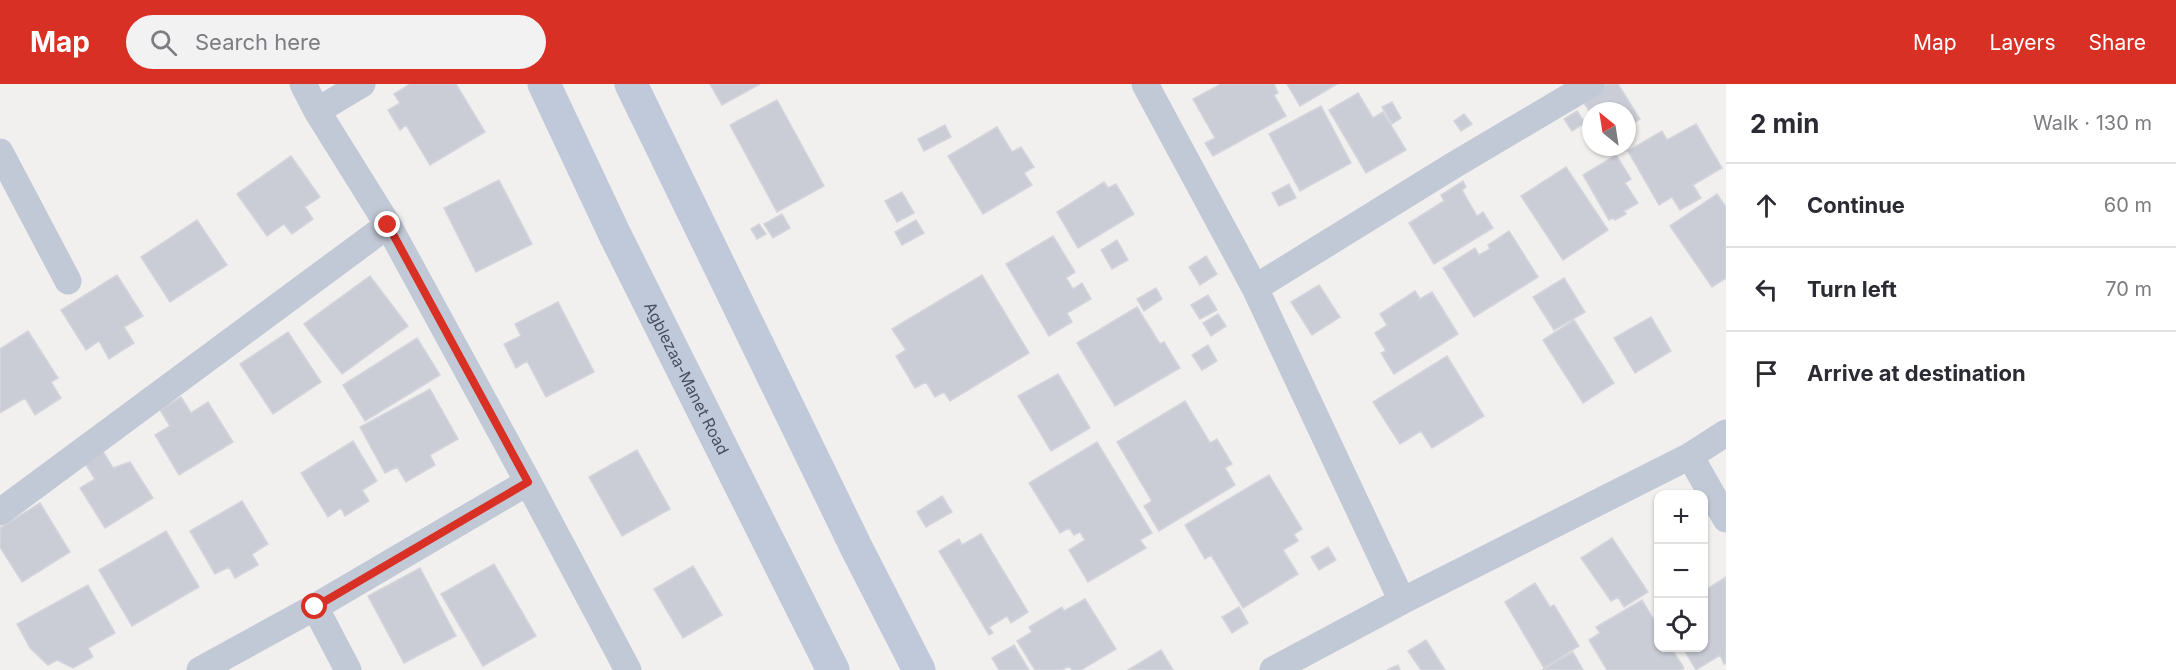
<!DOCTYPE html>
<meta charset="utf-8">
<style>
:root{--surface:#fff;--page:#f2f2f3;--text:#2b2b33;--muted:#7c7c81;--line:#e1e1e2;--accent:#d93025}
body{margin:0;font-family:Inter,sans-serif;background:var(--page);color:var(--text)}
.controls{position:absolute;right:18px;bottom:18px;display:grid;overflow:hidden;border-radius:12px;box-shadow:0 2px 4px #0004}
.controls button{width:54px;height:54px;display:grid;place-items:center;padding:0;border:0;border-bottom:2px solid var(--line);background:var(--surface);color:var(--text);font:30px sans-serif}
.compass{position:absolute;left:1582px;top:18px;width:54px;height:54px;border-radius:50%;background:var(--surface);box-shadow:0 2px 4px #0004;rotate:330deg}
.stop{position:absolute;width:18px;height:18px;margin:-14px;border:4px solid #d93025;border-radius:50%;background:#fff}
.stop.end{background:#d93025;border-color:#fff;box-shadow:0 2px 6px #0008}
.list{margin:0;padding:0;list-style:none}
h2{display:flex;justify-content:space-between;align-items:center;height:78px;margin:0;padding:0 24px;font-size:26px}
h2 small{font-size:20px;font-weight:400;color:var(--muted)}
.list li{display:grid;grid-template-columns:39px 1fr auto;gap:18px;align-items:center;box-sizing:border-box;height:84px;padding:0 24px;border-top:2px solid var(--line)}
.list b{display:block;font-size:22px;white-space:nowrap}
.list em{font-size:20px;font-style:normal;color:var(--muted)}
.icon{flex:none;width:33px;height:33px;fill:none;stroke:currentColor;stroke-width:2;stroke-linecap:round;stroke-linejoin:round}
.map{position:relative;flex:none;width:1726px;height:586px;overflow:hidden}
header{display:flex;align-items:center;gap:36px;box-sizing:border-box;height:84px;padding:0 30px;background:var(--accent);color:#fff}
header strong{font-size:28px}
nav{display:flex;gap:33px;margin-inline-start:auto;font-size:21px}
.search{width:420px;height:54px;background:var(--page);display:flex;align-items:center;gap:15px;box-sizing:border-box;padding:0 21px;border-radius:33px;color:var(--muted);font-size:22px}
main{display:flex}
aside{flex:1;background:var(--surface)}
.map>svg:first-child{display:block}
.building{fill:#cbcdd6;stroke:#d3d4dc;stroke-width:1.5}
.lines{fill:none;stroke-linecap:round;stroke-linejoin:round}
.street{stroke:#c2c9d6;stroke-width:27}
.secondary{stroke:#c0c9da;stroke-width:33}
.route{stroke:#d93025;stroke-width:8}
.labels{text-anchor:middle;stroke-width:4.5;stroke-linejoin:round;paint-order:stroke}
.street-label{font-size:16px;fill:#464f5f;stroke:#fff}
</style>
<header>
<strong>Map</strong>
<div class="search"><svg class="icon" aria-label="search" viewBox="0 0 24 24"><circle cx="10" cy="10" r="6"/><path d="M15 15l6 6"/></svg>Search here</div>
<nav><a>Map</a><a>Layers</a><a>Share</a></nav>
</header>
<main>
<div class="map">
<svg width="1726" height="586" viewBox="0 0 1726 586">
<rect width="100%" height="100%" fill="#f2f0ef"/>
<path class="building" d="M 410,0 L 456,0 L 485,48 L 430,81 L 406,41 L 400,46 L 388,26 L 400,19 L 394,10 Z
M 710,0 L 760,0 L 722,21 Z
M 1221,0 L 1274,0 L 1278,9 L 1274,11 L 1286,32 L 1213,72 L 1205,59 L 1215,54 L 1193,15 Z
M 1287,0 L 1337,0 L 1300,22 Z
M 1607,0 L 1618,0 L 1640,35 L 1627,43 L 1627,27 L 1591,27 L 1591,30 L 1582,16 Z
M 1358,9 L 1373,34 L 1383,28 L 1406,66 L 1366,89 L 1329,26 Z
M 777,16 L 824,102 L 777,128 L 730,41 Z
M 1392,18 L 1401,34 L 1392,40 L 1382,23 Z
M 1321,22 L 1351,79 L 1300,107 L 1269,50 Z
M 1577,27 L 1585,39 L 1572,47 L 1564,35 Z
M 1464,30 L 1472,40 L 1461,47 L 1454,37 Z
M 1696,40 L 1722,84 L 1693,101 L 1701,114 L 1680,126 L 1672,113 L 1659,121 L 1628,67 L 1662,47 L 1667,56 Z
M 945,41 L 951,53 L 924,67 L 918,55 Z
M 997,43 L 1012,68 L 1021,63 L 1034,83 L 1024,89 L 1032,101 L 983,130 L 948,72 Z
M 1616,71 L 1631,95 L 1625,99 L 1638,119 L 1624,127 L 1626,130 L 1615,136 L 1613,134 L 1609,136 L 1583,91 Z
M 291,72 L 320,113 L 305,123 L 313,135 L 292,150 L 284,140 L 267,152 L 237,110 Z
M 1566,83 L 1608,146 L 1563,176 L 1521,112 Z
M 499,96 L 532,160 L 476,188 L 444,124 Z
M 1463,97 L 1466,103 L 1462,106 L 1477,132 L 1483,128 L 1493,144 L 1434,180 L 1409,139 L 1444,117 L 1441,111 Z
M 1104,98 L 1108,104 L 1116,100 L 1134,130 L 1078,164 L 1057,128 Z
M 1289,100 L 1296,114 L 1279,122 L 1272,109 Z
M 902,108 L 914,129 L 897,138 L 885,117 Z
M 1717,110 L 1726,123 L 1726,194 L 1712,203 L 1670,142 Z
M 782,130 L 790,144 L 773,154 L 764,140 Z
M 197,136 L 227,181 L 170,218 L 141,173 Z
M 916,136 L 924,149 L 902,161 L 895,148 Z
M 759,140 L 766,150 L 757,155 L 751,145 Z
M 1509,147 L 1538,193 L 1474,233 L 1443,184 L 1475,164 L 1479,171 L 1490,165 L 1488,161 Z
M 1053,152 L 1075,188 L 1066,194 L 1073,205 L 1082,199 L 1091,215 L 1067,229 L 1072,238 L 1049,252 L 1006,180 Z
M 1117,156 L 1128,176 L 1112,185 L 1101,166 Z
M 1206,172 L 1217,190 L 1200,201 L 1189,183 Z
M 117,191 L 143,232 L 124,243 L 134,259 L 109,275 L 99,257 L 86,266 L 61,226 Z
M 982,191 L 1029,269 L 950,317 L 944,308 L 935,313 L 926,298 L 915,304 L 896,272 L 906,266 L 892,245 Z
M 370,192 L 408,242 L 342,290 L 304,240 Z
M 1564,194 L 1585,228 L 1554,246 L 1533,213 Z
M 1319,201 L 1340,233 L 1312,251 L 1291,218 Z
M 1156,204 L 1162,215 L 1144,227 L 1137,215 Z
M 1415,207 L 1420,215 L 1432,208 L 1458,250 L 1394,290 L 1381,269 L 1386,267 L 1375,249 L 1387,241 L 1380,230 Z
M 1208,211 L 1217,226 L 1200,235 L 1191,221 Z
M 558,218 L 594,288 L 546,313 L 527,277 L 516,284 L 504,260 L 521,252 L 515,240 Z
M 1137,223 L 1160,260 L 1164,258 L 1180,284 L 1115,322 L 1077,259 Z
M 1218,230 L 1226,242 L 1211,252 L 1203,239 Z
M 1651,233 L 1671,267 L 1635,289 L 1614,254 Z
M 1574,236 L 1614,299 L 1583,319 L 1543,256 Z
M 28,247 L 58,294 L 51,298 L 61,314 L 35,331 L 25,314 L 0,329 L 0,265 Z
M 288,248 L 321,298 L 273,330 L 240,280 Z
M 417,254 L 440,291 L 365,337 L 343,301 Z
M 1208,261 L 1217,277 L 1202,286 L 1192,271 Z
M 1447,272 L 1484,332 L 1432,364 L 1421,347 L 1400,360 L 1373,318 Z
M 1058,290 L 1090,344 L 1051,367 L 1018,312 Z
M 430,305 L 458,355 L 430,371 L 435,381 L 406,398 L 397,383 L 385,389 L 360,343 Z
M 181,313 L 191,329 L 208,318 L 233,358 L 179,391 L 155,351 L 170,342 L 160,326 Z
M 1185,317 L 1210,359 L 1217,355 L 1232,380 L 1225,384 L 1235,401 L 1159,447 L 1144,422 L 1152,417 L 1117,358 Z
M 353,357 L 377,397 L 362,406 L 369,417 L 345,432 L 341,424 L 328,433 L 301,389 Z
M 1097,358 L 1152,449 L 1140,456 L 1146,464 L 1088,498 L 1069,466 L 1085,456 L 1080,448 L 1074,451 L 1069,444 L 1060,449 L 1029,399 Z
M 102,366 L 113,384 L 130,378 L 153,414 L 105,444 L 80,404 L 95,395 L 84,378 Z
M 637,366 L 670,425 L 622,452 L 589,393 Z
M 1269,391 L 1302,445 L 1294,450 L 1298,457 L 1283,466 L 1298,490 L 1243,524 L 1211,471 L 1205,475 L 1185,441 Z
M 942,412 L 952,428 L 926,443 L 917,428 Z
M 242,417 L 268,460 L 252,470 L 258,481 L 235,494 L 229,483 L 215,490 L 190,447 Z
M 40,419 L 70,468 L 22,498 L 0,463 L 0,444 Z
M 166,447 L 199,503 L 132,542 L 99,486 Z
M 981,450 L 1028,528 L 1011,539 L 1007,532 L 989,543 L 993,549 L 989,551 L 939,467 L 959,455 L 962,461 Z
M 1612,454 L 1648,508 L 1624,523 L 1618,513 L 1611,517 L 1581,474 Z
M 1328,463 L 1336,476 L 1319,486 L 1311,473 Z
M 494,480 L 536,552 L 483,582 L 441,510 Z
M 693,482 L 722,531 L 683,554 L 654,505 Z
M 420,484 L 456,552 L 404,579 L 368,512 Z
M 1726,493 L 1726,579 L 1724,580 L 1720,571 L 1696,586 L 1683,564 L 1704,564 L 1704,507 Z
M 1535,499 L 1550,523 L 1554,521 L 1579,562 L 1544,584 L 1505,518 Z
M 88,501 L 115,549 L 88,564 L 93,573 L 73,584 L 57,576 L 48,581 L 30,564 L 17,540 Z
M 1085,515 L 1116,565 L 1081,586 L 1072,586 L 1069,582 L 1062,586 L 1035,586 L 1017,557 L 1032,548 L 1029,543 L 1062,523 L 1064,527 Z
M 1642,516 L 1658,543 L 1658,564 L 1671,564 L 1684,584 L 1681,586 L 1607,586 L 1589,556 L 1600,549 L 1596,543 Z
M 1239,523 L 1248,539 L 1232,549 L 1222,533 Z
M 1426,556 L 1445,586 L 1421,586 L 1408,567 Z
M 1014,561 L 1029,586 L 999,586 L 992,574 Z
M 1161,566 L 1173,586 L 1128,586 Z
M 1573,568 L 1583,586 L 1542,586 Z
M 1398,581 L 1400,586 L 1387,586 Z"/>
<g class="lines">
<path class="street" d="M 303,0 L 317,27 L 362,0
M 1145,0 L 1255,204 L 1402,517
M 317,27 L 388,141 L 528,398 L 628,586
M 0,68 L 68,197
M 1255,204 L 1454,81 L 1591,0
M 1690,372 L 1726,435
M 0,428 L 388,141
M 315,523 L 348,586
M 200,586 L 315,523 L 528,398
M 1273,586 L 1402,517 L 1690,372 L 1726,349"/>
<g class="secondary">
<path id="s1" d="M 544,0 L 615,151 L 833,586"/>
<path d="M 631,0 L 856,463 L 919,586"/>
</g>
</g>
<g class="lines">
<path class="route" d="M 315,523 L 528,398 L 388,141"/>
</g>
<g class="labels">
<g class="street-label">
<text dy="6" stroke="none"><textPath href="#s1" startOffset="327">Agblezaa-Manet Road</textPath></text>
</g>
</g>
</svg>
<div class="controls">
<button>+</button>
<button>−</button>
<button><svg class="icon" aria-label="locate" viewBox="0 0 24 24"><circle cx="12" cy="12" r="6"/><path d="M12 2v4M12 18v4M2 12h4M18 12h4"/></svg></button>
</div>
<svg class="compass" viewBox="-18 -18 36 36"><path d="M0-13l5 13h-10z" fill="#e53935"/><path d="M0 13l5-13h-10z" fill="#7c7c81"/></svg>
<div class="stop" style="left:315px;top:523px"></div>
<div class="stop end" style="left:388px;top:141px"></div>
</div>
<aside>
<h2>2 min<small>Walk · 130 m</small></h2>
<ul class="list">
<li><svg class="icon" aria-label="ahead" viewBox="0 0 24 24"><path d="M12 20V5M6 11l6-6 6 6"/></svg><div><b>Continue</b></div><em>60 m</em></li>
<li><svg class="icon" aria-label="left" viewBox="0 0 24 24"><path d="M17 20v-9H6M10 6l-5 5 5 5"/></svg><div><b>Turn left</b></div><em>70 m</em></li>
<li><svg class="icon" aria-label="arrive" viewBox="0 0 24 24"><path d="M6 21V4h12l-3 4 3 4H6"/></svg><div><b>Arrive at destination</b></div></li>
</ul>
</aside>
</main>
